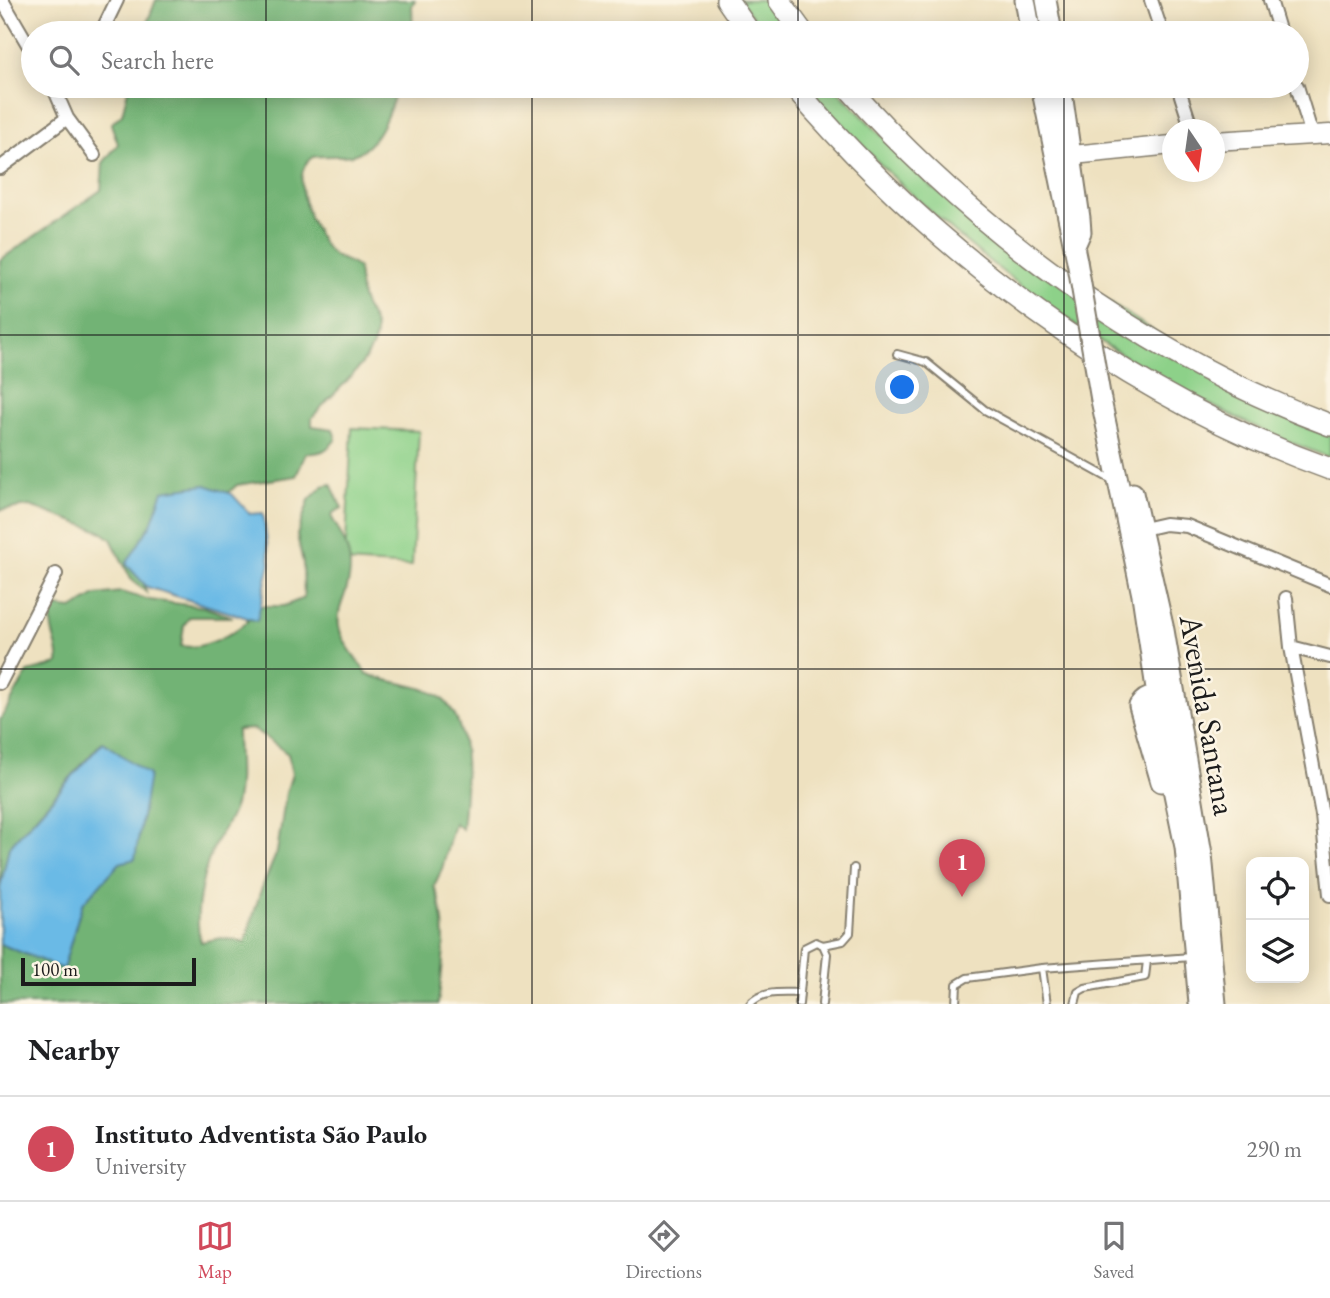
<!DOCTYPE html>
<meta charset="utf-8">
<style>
:root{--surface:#fff;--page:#f6f6f6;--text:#202124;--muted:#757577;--line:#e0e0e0;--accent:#d1495b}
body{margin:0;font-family:"EB Garamond",serif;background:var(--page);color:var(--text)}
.controls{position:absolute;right:21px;bottom:21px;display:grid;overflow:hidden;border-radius:14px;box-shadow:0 4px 18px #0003}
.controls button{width:63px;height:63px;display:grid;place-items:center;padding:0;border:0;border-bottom:2px solid var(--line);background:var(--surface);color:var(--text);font:35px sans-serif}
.compass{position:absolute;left:1162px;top:119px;width:63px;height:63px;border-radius:50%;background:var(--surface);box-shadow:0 4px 18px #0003;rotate:167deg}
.scale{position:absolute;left:21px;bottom:18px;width:175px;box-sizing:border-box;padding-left:7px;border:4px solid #1c1c1c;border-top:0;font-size:19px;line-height:24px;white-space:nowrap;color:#1c1c1c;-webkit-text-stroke:5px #fcf5e5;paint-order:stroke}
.you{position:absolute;left:903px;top:388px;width:24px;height:24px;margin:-18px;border:5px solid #fff;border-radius:50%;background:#1a73e8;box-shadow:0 0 0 10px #1a73e833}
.badge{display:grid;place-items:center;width:46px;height:46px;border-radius:50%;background:var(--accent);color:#fff;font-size:23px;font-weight:700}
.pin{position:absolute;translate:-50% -58px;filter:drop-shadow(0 2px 4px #0008)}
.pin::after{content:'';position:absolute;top:37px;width:24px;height:21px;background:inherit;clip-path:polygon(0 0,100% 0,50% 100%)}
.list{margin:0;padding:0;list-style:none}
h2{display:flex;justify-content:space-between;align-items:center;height:91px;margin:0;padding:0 28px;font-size:30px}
h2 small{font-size:23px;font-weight:400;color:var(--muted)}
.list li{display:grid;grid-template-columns:46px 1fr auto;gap:21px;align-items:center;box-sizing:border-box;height:105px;padding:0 28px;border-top:2px solid var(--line)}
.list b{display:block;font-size:26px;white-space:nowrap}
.list p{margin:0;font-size:23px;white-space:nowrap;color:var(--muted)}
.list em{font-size:23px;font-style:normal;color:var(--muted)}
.icon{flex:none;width:38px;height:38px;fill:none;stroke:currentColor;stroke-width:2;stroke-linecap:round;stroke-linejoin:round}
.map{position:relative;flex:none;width:1330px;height:1004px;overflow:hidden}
.search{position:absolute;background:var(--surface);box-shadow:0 4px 18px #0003;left:21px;right:21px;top:21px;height:77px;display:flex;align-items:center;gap:18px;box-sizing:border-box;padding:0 24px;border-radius:38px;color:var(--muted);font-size:26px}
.sheet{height:196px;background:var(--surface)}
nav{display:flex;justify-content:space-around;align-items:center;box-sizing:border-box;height:98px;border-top:2px solid var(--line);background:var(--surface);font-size:19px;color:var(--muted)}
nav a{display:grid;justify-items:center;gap:4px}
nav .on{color:var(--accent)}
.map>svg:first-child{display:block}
.green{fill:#8dd189;stroke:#547652;stroke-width:2}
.forest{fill:#72b375;stroke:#476848;stroke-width:2;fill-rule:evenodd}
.water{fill:#6bbae6;stroke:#446b81;stroke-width:2}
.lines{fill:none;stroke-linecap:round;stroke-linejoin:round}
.lane-casing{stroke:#857e6e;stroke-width:10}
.street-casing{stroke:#857e6e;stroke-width:16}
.secondary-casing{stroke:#857e6e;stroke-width:21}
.primary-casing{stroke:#857e6e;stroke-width:23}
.highway-casing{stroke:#857e6e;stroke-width:24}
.lane{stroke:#fff;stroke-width:6}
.street{stroke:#fff;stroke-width:12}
.secondary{stroke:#fff;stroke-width:18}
.primary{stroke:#fff;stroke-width:19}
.highway{stroke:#fff;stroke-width:21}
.primary-bridge-casing{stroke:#857e6e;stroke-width:23;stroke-linecap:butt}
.primary-bridge{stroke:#fff;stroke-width:19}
.grid{fill:none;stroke:#1c1c1c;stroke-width:2;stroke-opacity:0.55}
.labels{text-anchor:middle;stroke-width:5;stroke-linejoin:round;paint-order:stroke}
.street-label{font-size:32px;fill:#1c1c1c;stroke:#fcf5e5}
</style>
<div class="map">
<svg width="1330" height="1004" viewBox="0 0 1330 1004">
<rect width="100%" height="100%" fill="#fcf5e5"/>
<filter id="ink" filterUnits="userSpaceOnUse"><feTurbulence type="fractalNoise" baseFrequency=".0143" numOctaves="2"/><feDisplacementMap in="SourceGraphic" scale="14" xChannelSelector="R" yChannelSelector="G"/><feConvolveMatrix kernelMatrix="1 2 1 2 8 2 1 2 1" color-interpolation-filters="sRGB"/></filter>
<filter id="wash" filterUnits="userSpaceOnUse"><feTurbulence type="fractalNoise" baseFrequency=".00686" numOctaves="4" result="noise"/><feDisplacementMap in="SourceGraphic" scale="28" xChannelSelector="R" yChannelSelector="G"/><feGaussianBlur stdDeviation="1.57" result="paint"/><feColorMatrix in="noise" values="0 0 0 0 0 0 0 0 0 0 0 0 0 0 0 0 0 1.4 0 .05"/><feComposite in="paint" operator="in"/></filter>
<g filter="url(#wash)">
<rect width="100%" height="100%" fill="#eee1c0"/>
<path class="green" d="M 740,0 L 766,0 L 790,33 L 764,33 Z
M 806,86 L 833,86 L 934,189 L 1296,423 L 1330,436 L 1330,458 C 1127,381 949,248 806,86 Z
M 352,428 L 419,431 L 412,566 L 345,562 Z"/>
<path class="forest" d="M 156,0 L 415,0 L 412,6 L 413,32 L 143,33 Z
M 129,86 L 398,86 C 391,107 378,149 352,155 C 340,157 326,155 313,157 C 286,173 314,235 330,252 C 337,260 350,260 358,268 C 359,279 360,291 363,301 C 367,312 375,319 376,331 C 377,360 328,396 312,418 L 312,426 L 333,429 L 336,439 C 328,450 321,454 306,453 L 296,476 L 237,485 L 140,571 L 146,592 L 131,579 L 111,539 L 100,531 L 30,506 L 0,510 L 0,260 L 101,190 L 103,163 L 118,144 L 111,124 L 122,114 Z
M 331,484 L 342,508 L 333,513 L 332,518 C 348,545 356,563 345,594 C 341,605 337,614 339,626 C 341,641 357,659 366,673 C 387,684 412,682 433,693 C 475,713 466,791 462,829 L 454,823 L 442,869 L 434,886 C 450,921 443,966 438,1004 L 0,1004 L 0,944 L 63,969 L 82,904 L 148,775 L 102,742 L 9,847 L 0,888 L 0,720 L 28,672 L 58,664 C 61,642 43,628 56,607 L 72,609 L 96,595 L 121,592 L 150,600 L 204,607 L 232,617 L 190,617 L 184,625 L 181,646 C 206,651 248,628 259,606 L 284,606 L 304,598 L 303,563 L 297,535 L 309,500 L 323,486 ZM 254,729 L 288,754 L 292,774 L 286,793 L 277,852 L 261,890 L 245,942 L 221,938 L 201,942 C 192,914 204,865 218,838 C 225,827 231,818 235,805 C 241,781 237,754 237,730 Z"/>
<path class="water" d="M 205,485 L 232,494 L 250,514 L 263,513 L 270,563 L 257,621 L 147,587 L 126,564 L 151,524 L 163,491 Z
M 103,742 L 149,775 L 135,859 L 120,863 L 82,904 L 63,969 L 0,944 L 0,888 L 9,847 Z"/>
</g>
<g filter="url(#ink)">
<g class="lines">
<g class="lane-casing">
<path id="lane" d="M 897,354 L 926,362 L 985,410 L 1114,481
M 823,945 L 843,941 L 850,933 L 854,868
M 1042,968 L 1047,1004
M 750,1004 C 762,990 783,993 800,993
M 799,1004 L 804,948 L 816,942 L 823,945 L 827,954 L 822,1004
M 956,1004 L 957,984 L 967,978 L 1042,968 L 1191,957
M 1075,1004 L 1078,992 L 1085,988 L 1145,977 L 1147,961"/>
</g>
<g class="street-casing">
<path id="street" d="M 2,0 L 33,53
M 1151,0 L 1162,33
M 1270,0 L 1280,33
M 101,33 L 117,0
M 53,86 L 67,118 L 94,155
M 1178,86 L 1192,130
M 1297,86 L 1312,135
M 60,97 L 68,86
M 0,168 L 67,118
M 1143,529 L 1165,524 L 1187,526 L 1330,585
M 1286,598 L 1291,647 L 1322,815 L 1330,895
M 1291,647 L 1330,657
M 0,683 L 56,574"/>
</g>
<g class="secondary-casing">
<path id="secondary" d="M 1214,141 L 1330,134
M 1073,155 L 1172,145"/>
</g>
<g class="primary-casing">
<path id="primary" d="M 1025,0 L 1031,33
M 1046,0 L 1052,33
M 1041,86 L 1077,261
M 1061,86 L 1080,218 L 1081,232 L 1074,248
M 1101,400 L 1142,595 L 1166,755 L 1185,847 L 1199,1004
M 1133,493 L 1164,630 L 1202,854 L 1216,1004
M 1161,782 L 1139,706 C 1147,694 1155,696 1167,702"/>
</g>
<g class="highway-casing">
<path id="highway" d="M 727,0 L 750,33
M 779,0 L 803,33
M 793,86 C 933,251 1125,396 1330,469
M 847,86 C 975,231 1148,358 1330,425"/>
</g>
<use href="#lane" class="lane"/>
<use href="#street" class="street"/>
<use href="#secondary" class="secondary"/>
<use href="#primary" class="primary"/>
<use href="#highway" class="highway"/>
<g class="primary-bridge-casing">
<path id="primary-bridge" d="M 1077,261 L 1101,400"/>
</g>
<use href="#primary-bridge" class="primary-bridge"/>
</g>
</g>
<path class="grid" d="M 266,0 L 266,33M 532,0 L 532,33M 798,0 L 798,33M 1064,0 L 1064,33M 266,86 L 266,1004M 532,86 L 532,1004M 798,86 L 798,1004M 1064,86 L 1064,1004M 0,335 L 1330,335M 0,669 L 1330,669"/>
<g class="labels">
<g class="street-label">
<text transform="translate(1208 715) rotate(80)" y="11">Avenida Santana</text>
</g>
</g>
</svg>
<div class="controls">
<button><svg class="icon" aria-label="locate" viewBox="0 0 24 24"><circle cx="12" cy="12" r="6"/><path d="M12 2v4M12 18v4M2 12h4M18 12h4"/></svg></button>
<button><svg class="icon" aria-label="layers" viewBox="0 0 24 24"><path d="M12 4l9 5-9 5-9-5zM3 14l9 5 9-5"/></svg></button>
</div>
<svg class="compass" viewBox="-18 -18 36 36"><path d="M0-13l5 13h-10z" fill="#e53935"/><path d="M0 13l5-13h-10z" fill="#757577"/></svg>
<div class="scale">100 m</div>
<div class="you"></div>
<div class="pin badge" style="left:962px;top:897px">1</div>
<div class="search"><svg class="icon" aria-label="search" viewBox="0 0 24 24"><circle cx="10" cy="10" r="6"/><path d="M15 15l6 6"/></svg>Search here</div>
</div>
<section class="sheet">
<h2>Nearby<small></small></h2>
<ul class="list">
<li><span class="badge">1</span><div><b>Instituto Adventista São Paulo</b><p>University</p></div><em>290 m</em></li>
</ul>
</section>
<nav>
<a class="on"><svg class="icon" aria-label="map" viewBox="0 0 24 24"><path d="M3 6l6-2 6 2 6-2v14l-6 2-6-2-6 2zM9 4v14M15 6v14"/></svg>Map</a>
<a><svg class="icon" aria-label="directions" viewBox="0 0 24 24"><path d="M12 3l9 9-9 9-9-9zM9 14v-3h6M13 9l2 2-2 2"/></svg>Directions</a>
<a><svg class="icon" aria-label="saved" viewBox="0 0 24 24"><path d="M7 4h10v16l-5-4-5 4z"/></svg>Saved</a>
</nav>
